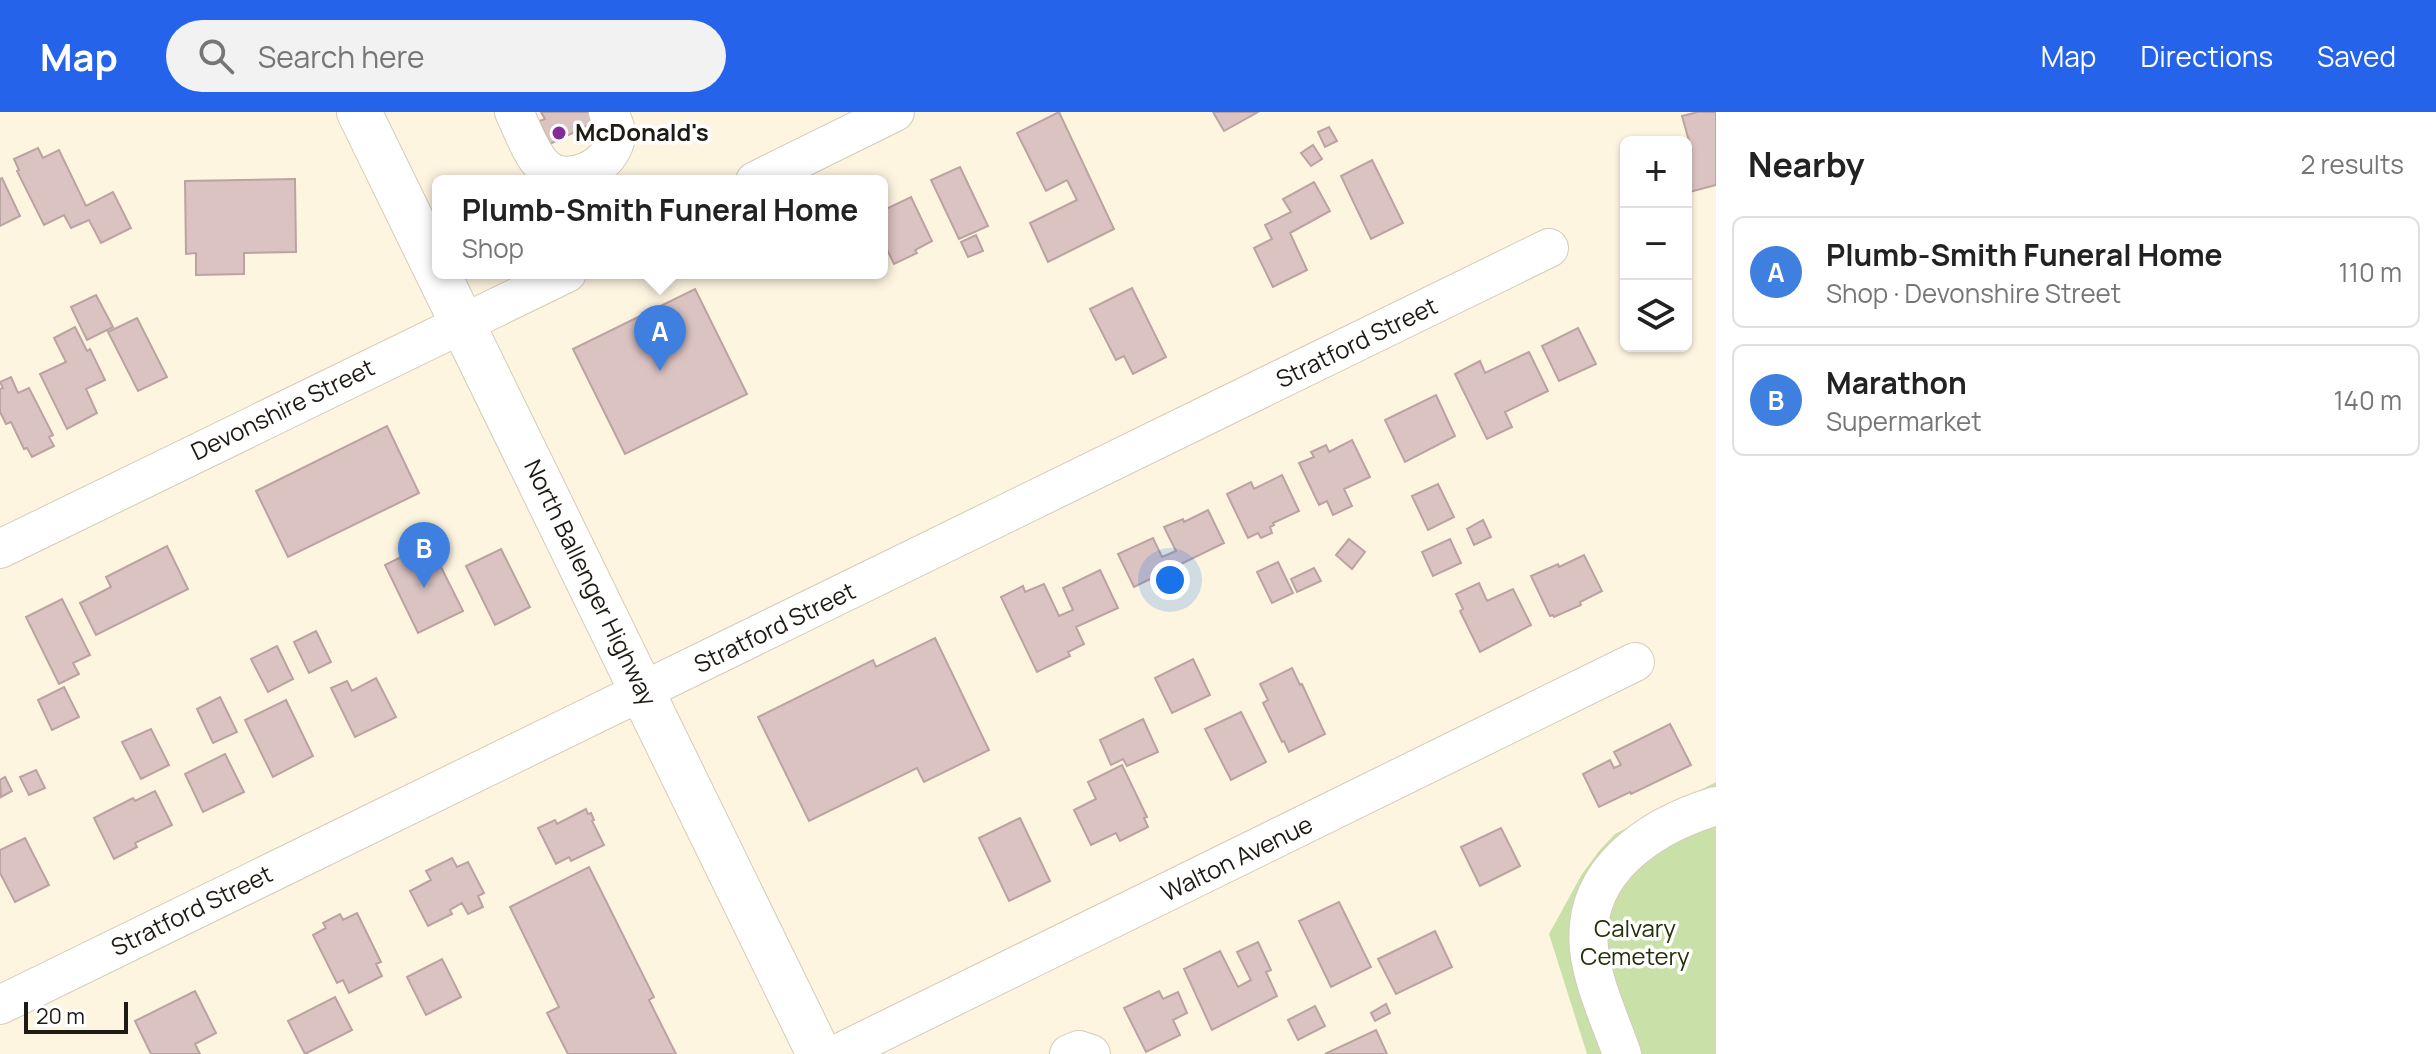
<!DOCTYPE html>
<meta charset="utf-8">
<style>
:root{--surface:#fff;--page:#f2f2f2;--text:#222;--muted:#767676;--line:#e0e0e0;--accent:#2563eb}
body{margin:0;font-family:Manrope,sans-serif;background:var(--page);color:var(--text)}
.controls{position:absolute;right:24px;top:24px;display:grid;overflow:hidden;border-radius:12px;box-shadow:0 2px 6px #0004}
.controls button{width:72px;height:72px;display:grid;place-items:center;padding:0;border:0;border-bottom:2px solid var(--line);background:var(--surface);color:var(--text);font:40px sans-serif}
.scale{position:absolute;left:24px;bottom:20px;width:104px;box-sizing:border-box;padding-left:8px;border:4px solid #1e1b14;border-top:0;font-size:22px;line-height:28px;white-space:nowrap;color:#1e1b14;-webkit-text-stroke:6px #fff;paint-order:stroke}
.you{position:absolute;left:1170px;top:468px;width:28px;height:28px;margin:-20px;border:6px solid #fff;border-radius:50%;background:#1a73e8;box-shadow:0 0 0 12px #1a73e833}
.badge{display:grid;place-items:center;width:52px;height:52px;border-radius:50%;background:var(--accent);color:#fff;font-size:26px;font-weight:700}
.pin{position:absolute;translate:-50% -66px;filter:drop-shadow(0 2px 4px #0008)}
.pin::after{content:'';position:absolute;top:42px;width:28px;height:24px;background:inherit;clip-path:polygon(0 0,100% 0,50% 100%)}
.popup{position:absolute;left:432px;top:63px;width:456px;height:104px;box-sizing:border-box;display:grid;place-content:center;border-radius:12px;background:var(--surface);filter:drop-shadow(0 2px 6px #0005);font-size:26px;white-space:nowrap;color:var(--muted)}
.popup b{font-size:30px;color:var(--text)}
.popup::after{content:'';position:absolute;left:50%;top:100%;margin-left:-16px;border:16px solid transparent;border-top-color:var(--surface)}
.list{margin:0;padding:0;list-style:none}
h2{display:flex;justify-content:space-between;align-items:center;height:104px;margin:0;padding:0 32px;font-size:34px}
h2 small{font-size:26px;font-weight:400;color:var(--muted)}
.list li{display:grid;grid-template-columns:52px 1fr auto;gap:24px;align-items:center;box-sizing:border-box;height:112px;margin:0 16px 16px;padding:0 16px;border:2px solid var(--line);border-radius:12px}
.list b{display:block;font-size:30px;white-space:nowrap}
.list p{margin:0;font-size:26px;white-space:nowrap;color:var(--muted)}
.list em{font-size:26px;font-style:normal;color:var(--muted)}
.icon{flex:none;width:44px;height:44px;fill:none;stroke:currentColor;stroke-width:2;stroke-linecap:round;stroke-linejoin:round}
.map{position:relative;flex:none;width:1716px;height:942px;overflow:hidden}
header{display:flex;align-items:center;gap:48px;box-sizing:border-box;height:112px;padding:0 40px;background:var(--accent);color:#fff}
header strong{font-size:38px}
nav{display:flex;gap:44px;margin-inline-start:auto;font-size:28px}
.search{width:560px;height:72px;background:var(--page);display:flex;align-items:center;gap:20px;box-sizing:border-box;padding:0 28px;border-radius:44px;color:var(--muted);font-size:30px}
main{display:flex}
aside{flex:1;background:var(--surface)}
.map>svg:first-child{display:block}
.green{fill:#c9e0a9}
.building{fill:#dbc3c2;stroke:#baa3a1;stroke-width:2}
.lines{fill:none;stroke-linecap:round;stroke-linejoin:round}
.minor-casing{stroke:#d4ccb8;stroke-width:40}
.major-casing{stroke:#d4ccb8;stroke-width:46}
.minor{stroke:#fff;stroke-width:38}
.major{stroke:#fff;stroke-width:44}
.poi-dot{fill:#852b98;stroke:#fff;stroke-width:3}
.labels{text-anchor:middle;stroke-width:7;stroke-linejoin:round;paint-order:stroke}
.poi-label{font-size:24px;font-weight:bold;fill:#1e1b14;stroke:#fff;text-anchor:start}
.street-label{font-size:24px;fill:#1e1b14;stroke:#fff}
.park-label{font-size:24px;fill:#233106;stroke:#fff}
</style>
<header>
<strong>Map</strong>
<div class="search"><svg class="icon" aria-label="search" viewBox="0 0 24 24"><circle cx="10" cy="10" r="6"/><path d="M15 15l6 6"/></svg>Search here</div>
<nav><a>Map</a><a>Directions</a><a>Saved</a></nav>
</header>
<main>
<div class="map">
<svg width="1716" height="942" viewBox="0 0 1716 942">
<rect width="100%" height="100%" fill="#fef5e1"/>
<path class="green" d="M 1716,670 L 1716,942 L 1587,942 L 1549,822 L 1582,762 L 1599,739 L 1615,722 Z"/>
<path class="building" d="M 541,0 L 596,0 L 595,10 L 550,32 L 539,9 L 545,7 Z
M 1059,0 L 1114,117 L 1048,150 L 1030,111 L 1077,88 L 1067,68 L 1046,79 L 1017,21 Z
M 1213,0 L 1258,0 L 1224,19 Z
M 1698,0 L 1716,0 L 1716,73 L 1686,81 L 1686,54 L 1691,53 L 1685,30 L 1689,29 L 1682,4 Z
M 1329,15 L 1337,29 L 1325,35 L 1318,20 Z
M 1313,33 L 1322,47 L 1311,54 L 1301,41 Z
M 38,36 L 43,46 L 59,38 L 86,94 L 113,80 L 131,116 L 101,131 L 89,108 L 71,116 L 64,103 L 44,113 L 17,59 L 19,58 L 14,47 Z
M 1372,48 L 1403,111 L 1371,127 L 1341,64 Z
M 960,55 L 988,114 L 959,127 L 931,68 Z
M 2,66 L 20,104 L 0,114 L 0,67 Z
M 295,67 L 296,140 L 244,141 L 244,162 L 196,163 L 196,141 L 186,142 L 185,69 Z
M 1314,70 L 1330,99 L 1290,121 L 1307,158 L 1273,175 L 1254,136 L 1272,127 L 1265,113 L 1291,100 L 1283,87 Z
M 911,85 L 932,129 L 915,138 L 917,141 L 894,152 L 882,127 L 882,107 L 886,106 L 882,99 Z
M 976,123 L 983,139 L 968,145 L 961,130 Z
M 1132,176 L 1166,245 L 1133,262 L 1124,244 L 1116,248 L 1090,197 Z
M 695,177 L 747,282 L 625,342 L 573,237 Z
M 96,183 L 113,215 L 87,228 L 71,195 Z
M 137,206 L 167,265 L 138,279 L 108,220 Z
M 75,215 L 87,239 L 90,237 L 105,268 L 86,277 L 97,301 L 67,317 L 40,262 L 66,250 L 54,226 Z
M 1578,216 L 1596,252 L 1559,269 L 1542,234 Z
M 1529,240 L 1548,279 L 1505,300 L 1512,315 L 1487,327 L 1455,262 L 1480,249 L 1485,261 Z
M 11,265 L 18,281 L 29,276 L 53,323 L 49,325 L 54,334 L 32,345 L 27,336 L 24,337 L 11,310 L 6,312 L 0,300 L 0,277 L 3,276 L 0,270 Z
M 1436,283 L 1455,324 L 1405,350 L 1385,308 Z
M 387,314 L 419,381 L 288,445 L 256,379 Z
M 1352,328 L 1370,365 L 1344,377 L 1352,394 L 1333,403 L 1327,389 L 1319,393 L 1299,351 L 1314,345 L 1311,340 L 1326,333 L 1329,340 Z
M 1282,363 L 1299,399 L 1273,411 L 1274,413 L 1270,415 L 1272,421 L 1261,426 L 1258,421 L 1248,426 L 1227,382 L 1251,370 L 1254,377 Z
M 1438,372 L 1454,405 L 1428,418 L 1412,384 Z
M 1208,398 L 1224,431 L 1134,475 L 1118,442 L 1153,426 L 1162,445 L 1176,439 L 1164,415 L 1183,407 L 1184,410 Z
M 1483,408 L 1491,425 L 1474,433 L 1467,417 Z
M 1349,427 L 1365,440 L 1352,457 L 1336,443 Z
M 1450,427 L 1461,451 L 1433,464 L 1422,440 Z
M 429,431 L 463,499 L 418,521 L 385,453 Z
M 167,434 L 188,477 L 96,523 L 80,491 L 111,475 L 106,465 Z
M 501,437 L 530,495 L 495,513 L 466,454 Z
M 1584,443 L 1602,479 L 1580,490 L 1581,493 L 1554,505 L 1553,503 L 1550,504 L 1531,464 L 1558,452 L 1559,455 Z
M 1278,450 L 1293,481 L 1272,491 L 1257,460 Z
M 1314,456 L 1321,469 L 1297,480 L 1291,467 Z
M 1100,458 L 1118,496 L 1076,515 L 1084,532 L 1068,540 L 1070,544 L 1037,560 L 1001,485 L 1023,474 L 1025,480 L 1044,472 L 1059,504 L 1073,498 L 1063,476 Z
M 1479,471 L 1487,489 L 1513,477 L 1531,513 L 1480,540 L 1460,499 L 1463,497 L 1456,482 Z
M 62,487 L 90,543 L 73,551 L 79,562 L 59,572 L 26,505 Z
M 316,519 L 331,550 L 309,561 L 294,530 Z
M 935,526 L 989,638 L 924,670 L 917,656 L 809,709 L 758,605 L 873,548 L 876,555 Z
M 277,534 L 293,567 L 268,580 L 251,547 Z
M 1193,547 L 1210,583 L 1172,601 L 1155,566 Z
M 1292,556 L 1300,573 L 1302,572 L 1325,622 L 1289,640 L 1284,629 L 1282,630 L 1263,591 L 1268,588 L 1260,572 Z
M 376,566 L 396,605 L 355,625 L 331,576 L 347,569 L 352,579 Z
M 64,575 L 79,605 L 52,618 L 38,588 Z
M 220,585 L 237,620 L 213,631 L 197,597 Z
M 286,588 L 313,644 L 273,665 L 245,608 Z
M 1241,600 L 1266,650 L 1231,668 L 1205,617 Z
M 1143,607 L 1158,640 L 1127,654 L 1123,647 L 1111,653 L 1100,628 Z
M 1670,612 L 1691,653 L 1631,682 L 1630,680 L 1599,695 L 1583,662 L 1610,648 L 1614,656 L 1621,653 L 1614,640 Z
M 151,617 L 169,653 L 141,667 L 122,630 Z
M 225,642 L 244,680 L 203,700 L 185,662 Z
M 1122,653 L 1147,705 L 1144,706 L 1148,715 L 1120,729 L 1116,721 L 1091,733 L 1074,698 L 1096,687 L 1088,670 Z
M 36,658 L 45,676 L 29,683 L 20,665 Z
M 5,665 L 12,679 L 1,685 L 0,668 Z
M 155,679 L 172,713 L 135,731 L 137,735 L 114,747 L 94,706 L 133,686 L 135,689 Z
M 586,697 L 588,702 L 591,701 L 594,708 L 592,709 L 604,733 L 571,749 L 569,745 L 556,752 L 538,716 L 555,708 L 557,712 Z
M 1020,706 L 1050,769 L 1009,789 L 979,726 Z
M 1501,716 L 1520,754 L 1480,774 L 1461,735 Z
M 25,726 L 49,773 L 15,790 L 0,761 L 0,738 Z
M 452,746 L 457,755 L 468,750 L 484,781 L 478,784 L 483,795 L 468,802 L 462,791 L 450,798 L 452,802 L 428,814 L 410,779 L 431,768 L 426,759 Z
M 589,755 L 654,885 L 649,888 L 676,942 L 568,942 L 547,901 L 559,895 L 510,795 Z
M 1339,790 L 1371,855 L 1331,875 L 1299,809 Z
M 357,801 L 381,850 L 376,852 L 382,864 L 349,881 L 343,868 L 337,871 L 313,823 L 326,816 L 323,811 L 340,802 L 343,808 Z
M 1435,819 L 1452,855 L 1396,882 L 1378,847 Z
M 1258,830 L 1271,858 L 1266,860 L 1277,884 L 1212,918 L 1184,857 L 1220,839 L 1238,875 L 1251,868 L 1237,840 Z
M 442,847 L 461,885 L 426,903 L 407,865 Z
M 195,879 L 216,921 L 195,932 L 200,942 L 151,942 L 135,909 Z
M 1159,879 L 1163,887 L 1178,880 L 1187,901 L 1173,908 L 1180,923 L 1146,940 L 1124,896 Z
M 335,885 L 352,918 L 305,942 L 288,909 Z
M 1386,892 L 1390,901 L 1375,909 L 1371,901 Z
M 1315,894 L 1325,914 L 1298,928 L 1288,908 Z
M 1376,918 L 1387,942 L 1325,942 Z"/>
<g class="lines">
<g class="minor-casing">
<path id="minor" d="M 514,0 C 523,18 530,41 544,55 C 567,77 614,54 616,23 C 616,15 613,8 608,0
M 755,69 L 895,0
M 0,437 L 567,161
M 0,893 L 1549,136
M 837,942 L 1635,550
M 1069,942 L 1079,938 L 1091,942
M 1622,942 C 1610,908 1593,872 1589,837 C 1581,759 1650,714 1716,694"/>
</g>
<g class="major-casing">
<path id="major" d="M 359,0 L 819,942"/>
</g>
<use href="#minor" class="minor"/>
<use href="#major" class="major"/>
</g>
<circle class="poi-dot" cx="559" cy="21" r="8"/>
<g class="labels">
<g class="poi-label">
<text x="575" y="29">McDonald's</text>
</g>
<g class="street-label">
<text transform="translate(1357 231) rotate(-26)" y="8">Stratford Street</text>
<text transform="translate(283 298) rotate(-26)" y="8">Devonshire Street</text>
<text transform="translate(590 471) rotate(64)" y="8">North Ballenger Highway</text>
<text transform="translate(775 516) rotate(-26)" y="8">Stratford Street</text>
<text transform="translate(1237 747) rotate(-26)" y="8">Walton Avenue</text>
<text transform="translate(192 799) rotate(-26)" y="8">Stratford Street</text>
</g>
<g class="park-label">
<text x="1635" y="825">Calvary<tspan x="1635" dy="28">Cemetery</tspan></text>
</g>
</g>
</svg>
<div class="controls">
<button>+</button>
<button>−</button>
<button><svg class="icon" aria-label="layers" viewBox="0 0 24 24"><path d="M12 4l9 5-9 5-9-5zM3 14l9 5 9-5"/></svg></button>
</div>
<div class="scale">20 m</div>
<div class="you"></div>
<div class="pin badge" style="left:660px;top:259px;background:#3f7fe0">A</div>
<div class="popup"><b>Plumb-Smith Funeral Home</b>Shop</div>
<div class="pin badge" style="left:424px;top:476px;background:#3f7fe0">B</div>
</div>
<aside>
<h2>Nearby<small>2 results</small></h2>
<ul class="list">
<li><span class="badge" style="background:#3f7fe0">A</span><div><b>Plumb-Smith Funeral Home</b><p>Shop · Devonshire Street</p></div><em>110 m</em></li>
<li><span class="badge" style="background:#3f7fe0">B</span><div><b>Marathon</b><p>Supermarket</p></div><em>140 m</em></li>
</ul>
</aside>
</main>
